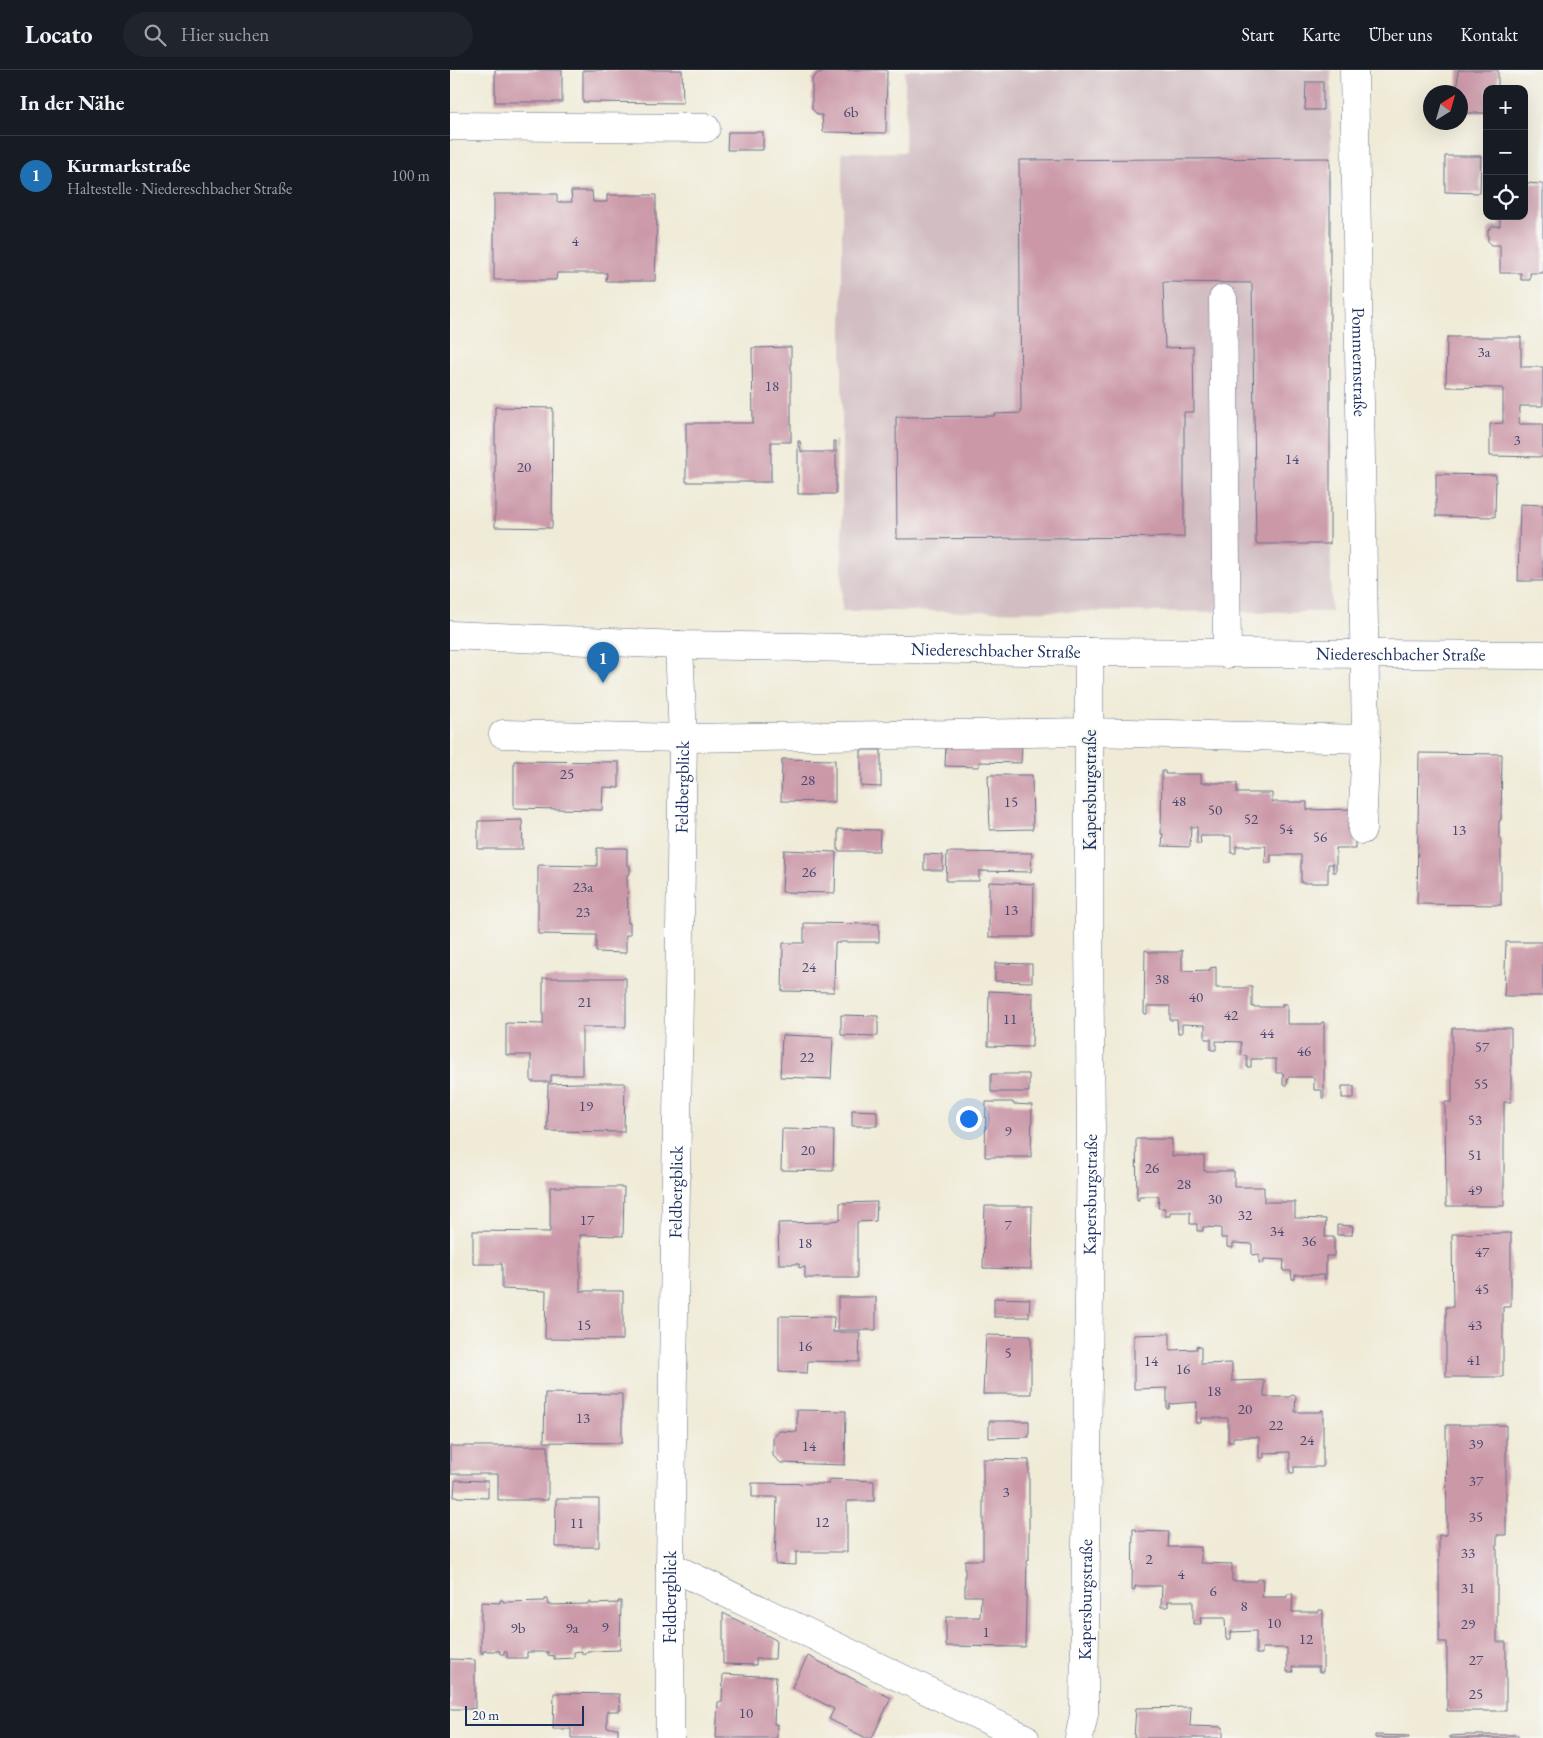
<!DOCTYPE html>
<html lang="de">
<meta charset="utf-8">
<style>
:root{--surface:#171b24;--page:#20242c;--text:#f1f3f6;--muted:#9ea1a6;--line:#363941;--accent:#1f6fb2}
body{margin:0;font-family:"EB Garamond",serif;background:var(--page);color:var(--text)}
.controls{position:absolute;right:15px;top:15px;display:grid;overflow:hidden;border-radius:10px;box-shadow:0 5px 20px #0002}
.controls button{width:45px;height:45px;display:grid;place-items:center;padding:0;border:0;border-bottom:1px solid var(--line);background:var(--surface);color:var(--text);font:25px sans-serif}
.compass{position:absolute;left:973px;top:15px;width:45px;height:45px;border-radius:50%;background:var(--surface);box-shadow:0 5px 20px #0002;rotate:37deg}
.scale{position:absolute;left:15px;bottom:12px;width:119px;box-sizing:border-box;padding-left:5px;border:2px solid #1b2f5e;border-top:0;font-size:14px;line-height:18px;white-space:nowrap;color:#1b2f5e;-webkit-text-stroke:4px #f6f6f2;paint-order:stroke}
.you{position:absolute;left:518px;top:1048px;width:18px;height:18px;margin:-12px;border:4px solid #fff;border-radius:50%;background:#1a73e8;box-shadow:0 0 0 8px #1a73e833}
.badge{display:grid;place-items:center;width:32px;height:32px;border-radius:50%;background:var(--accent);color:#fff;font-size:16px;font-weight:700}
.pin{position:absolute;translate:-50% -41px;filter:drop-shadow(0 1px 2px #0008)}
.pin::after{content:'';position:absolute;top:26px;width:18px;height:15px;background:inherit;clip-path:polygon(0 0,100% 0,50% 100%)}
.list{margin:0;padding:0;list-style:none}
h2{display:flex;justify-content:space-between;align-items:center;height:65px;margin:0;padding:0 20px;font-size:21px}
h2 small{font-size:16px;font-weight:400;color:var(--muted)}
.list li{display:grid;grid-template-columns:32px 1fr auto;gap:15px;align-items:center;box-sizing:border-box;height:80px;padding:0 20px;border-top:1px solid var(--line)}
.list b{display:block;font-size:19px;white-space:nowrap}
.list p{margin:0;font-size:16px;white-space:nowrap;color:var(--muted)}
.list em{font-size:16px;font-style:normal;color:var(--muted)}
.icon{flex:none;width:28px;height:28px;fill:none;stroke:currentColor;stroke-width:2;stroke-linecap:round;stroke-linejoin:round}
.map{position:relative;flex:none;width:1093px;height:1668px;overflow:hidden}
header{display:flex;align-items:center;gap:30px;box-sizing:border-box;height:70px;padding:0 25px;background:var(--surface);border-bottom:1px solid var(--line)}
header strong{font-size:24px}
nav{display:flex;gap:28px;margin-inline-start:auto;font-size:18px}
.search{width:350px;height:45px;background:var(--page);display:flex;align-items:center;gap:12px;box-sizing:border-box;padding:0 18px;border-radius:28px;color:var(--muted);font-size:19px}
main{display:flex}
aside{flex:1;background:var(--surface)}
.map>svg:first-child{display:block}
.industrial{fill:#d2bec2}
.building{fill:#cb98a8}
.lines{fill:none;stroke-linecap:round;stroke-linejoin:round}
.minor-casing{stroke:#667188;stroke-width:29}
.minor{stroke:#fff;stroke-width:28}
.labels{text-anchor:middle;stroke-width:4;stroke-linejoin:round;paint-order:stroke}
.number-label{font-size:15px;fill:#474970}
.street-label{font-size:18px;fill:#1b2f5e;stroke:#f6f6f2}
</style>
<header>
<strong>Locato</strong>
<div class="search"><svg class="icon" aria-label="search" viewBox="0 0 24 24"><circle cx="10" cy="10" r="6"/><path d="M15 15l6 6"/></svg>Hier suchen</div>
<nav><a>Start</a><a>Karte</a><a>Über uns</a><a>Kontakt</a></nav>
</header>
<main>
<aside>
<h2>In der Nähe<small></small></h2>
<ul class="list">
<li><span class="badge">1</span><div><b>Kurmarkstraße</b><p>Haltestelle · Niedereschbacher Straße</p></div><em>100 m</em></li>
</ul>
</aside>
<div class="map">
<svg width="1093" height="1668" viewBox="0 0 1093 1668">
<rect width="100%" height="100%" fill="#f6f6f2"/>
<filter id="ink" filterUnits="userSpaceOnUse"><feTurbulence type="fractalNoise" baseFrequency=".02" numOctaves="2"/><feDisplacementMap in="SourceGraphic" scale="10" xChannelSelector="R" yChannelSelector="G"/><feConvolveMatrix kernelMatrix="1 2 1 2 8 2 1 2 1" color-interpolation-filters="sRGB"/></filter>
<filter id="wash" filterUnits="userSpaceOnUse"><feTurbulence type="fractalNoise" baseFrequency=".0096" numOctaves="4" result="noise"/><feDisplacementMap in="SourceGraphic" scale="20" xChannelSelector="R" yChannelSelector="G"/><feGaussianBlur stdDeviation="1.12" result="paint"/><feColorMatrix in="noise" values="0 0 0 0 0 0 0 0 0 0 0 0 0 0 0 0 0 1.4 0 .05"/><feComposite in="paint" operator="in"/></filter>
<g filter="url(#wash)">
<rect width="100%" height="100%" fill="#f0ebd7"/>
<path class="industrial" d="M 455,0 L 881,0 L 881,542 L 392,541 L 392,82 L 455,82 Z"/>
<g id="blocks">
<path class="building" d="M 45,0 L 112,0 L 112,32 L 45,32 Z
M 133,0 L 232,0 L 233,33 L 133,32 Z
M 373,0 L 437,0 L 436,63 L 373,62 L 372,45 L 368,45 L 362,39 L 362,9 L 368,3 L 373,2 Z
M 1008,0 L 1048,0 L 1048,19 L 1037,19 L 1037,43 L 1011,43 L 1011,22 L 1007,22 Z
M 856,12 L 873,12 L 873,40 L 855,40 Z
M 278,62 L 313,62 L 313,80 L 277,80 Z
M 995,86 L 1031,86 L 1030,123 L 995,122 Z
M 880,88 L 880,474 L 806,474 L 802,213 L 713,212 L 715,278 L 743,277 L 744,342 L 734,342 L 734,467 L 447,469 L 446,347 L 544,346 L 544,344 L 571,343 L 569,90 Z
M 1074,113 L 1093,114 L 1093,203 L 1080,203 L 1080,210 L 1071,210 L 1071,203 L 1050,203 L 1050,175 L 1041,175 L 1038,172 L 1038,160 L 1043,156 L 1050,156 L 1050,146 L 1074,146 Z
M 121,121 L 142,121 L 143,132 L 157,132 L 157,125 L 206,125 L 206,151 L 207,151 L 205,211 L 156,211 L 157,203 L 107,203 L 106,210 L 44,210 L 44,124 L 107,124 L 107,132 L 122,132 Z
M 997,267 L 1071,267 L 1071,297 L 1093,297 L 1093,336 L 1070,336 L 1069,354 L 1093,354 L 1093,387 L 1040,386 L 1040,354 L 1053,353 L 1053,318 L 996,317 Z
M 341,277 L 341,372 L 321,372 L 321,412 L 236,412 L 236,353 L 303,353 L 302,278 Z
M 45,337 L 103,338 L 102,458 L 45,457 Z
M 348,371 L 350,371 L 351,382 L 384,382 L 384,371 L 386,371 L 386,424 L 348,424 Z
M 986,404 L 1046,405 L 1045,447 L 986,446 Z
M 1070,434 L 1093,435 L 1093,511 L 1068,511 Z
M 496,673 L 572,674 L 571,693 L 529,692 L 529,697 L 495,696 Z
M 411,680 L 431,680 L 431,717 L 411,716 Z
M 969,683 L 1052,684 L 1051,750 L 1049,751 L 1049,768 L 1051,768 L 1051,835 L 967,834 Z
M 332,689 L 385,690 L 385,732 L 331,731 Z
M 64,691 L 169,692 L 169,718 L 153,717 L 152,740 L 64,738 Z
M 712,701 L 715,701 L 715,704 L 751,704 L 751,713 L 787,713 L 787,723 L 822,723 L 822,732 L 857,732 L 857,740 L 905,739 L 905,778 L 886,778 L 886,802 L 883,802 L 883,794 L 878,794 L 878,813 L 851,813 L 851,785 L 821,785 L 821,793 L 815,793 L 816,776 L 786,776 L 786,783 L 781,783 L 781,766 L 750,766 L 751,774 L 747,774 L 747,757 L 741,757 L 740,777 L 712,776 L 713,764 L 711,764 Z
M 538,705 L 582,705 L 583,759 L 540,760 Z
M 72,750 L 73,779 L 28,779 L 28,751 Z
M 388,759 L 430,760 L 429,781 L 388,781 Z
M 147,778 L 177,778 L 177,796 L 180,796 L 180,804 L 177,805 L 178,853 L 180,853 L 180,865 L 176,865 L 176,883 L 146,882 L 146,865 L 88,864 L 88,795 L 147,796 Z
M 334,780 L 386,782 L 385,823 L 332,822 Z
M 497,782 L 582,783 L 581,802 L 529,801 L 529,811 L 496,811 Z
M 474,784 L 493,785 L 493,800 L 474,800 Z
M 539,812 L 584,814 L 583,867 L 539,867 Z
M 354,853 L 429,854 L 429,872 L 390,872 L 390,873 L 385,873 L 384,922 L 332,921 L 333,873 L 354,873 Z
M 1056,872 L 1093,872 L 1093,926 L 1054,926 Z
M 695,880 L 697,880 L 698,882 L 728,882 L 732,880 L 732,901 L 760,900 L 760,898 L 766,897 L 766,918 L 797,918 L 799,916 L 802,916 L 802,937 L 832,937 L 832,934 L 837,934 L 837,954 L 871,954 L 872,952 L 874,952 L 874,1028 L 872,1028 L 872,1020 L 864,1020 L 864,1007 L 838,1007 L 837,1015 L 833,1015 L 833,1003 L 826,1003 L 826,989 L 801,989 L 801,997 L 797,997 L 797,986 L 791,985 L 791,972 L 766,971 L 766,980 L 761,980 L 761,969 L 755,969 L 755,955 L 732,954 L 732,963 L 728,963 L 727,950 L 720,950 L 720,936 L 697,936 L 697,944 L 694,944 Z
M 545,893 L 582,894 L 582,912 L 545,911 Z
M 93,908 L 176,908 L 176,957 L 132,957 L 132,1005 L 101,1005 L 101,1012 L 81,1012 L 81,985 L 56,985 L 56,953 L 93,954 Z
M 539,921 L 583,923 L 582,977 L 538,976 Z
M 391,945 L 428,946 L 428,966 L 391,965 Z
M 1002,958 L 1061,958 L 1061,1032 L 1054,1032 L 1054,1136 L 996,1136 L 995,1032 L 1002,1032 Z
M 332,965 L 383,967 L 381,1009 L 330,1007 Z
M 541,1004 L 579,1004 L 579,1022 L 541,1022 Z
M 130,1013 L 175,1013 L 174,1062 L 97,1061 L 98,1014 Z
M 892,1016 L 904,1016 L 904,1028 L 892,1028 Z
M 536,1032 L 563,1032 L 563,1034 L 582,1035 L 581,1087 L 535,1087 Z
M 402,1040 L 427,1041 L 427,1056 L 402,1056 Z
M 332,1059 L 384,1060 L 383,1101 L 331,1100 Z
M 686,1069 L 722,1069 L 722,1086 L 754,1086 L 754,1101 L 784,1101 L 784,1117 L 814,1117 L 814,1132 L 845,1132 L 845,1148 L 876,1149 L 875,1167 L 884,1167 L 884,1186 L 876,1186 L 876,1209 L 874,1209 L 874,1205 L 845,1205 L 845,1209 L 842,1209 L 841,1201 L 833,1201 L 834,1190 L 814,1189 L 814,1193 L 809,1193 L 809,1184 L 802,1185 L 802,1174 L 783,1173 L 783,1178 L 777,1177 L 777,1168 L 771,1168 L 771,1158 L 753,1157 L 753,1161 L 747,1161 L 747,1154 L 740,1154 L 740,1142 L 720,1142 L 720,1146 L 715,1146 L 715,1138 L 708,1138 L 709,1126 L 689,1126 L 689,1130 L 687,1130 Z
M 100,1117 L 174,1117 L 173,1166 L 130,1165 L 130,1221 L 173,1221 L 173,1270 L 95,1269 L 96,1221 L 52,1219 L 52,1194 L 23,1194 L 23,1161 L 100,1162 Z
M 427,1132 L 426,1151 L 407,1152 L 407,1208 L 355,1208 L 355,1197 L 349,1198 L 349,1194 L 329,1194 L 328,1153 L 380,1152 L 381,1151 L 390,1150 L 390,1133 Z
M 535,1136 L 582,1136 L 581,1199 L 533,1198 Z
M 887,1155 L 903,1156 L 902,1165 L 887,1165 Z
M 1061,1163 L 1061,1237 L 1053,1237 L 1053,1307 L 996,1307 L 996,1237 L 1003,1237 L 1002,1164 Z
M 388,1227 L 426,1227 L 426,1260 L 388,1260 Z
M 544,1228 L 580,1229 L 579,1247 L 544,1247 Z
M 329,1246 L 384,1247 L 383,1262 L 410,1262 L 409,1292 L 358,1291 L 357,1303 L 329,1302 Z
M 717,1263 L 720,1263 L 720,1280 L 747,1279 L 746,1276 L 751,1277 L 751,1294 L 782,1293 L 782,1311 L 814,1310 L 814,1327 L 839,1327 L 842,1325 L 846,1326 L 845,1342 L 871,1342 L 871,1340 L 873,1340 L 873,1397 L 844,1397 L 844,1403 L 840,1403 L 840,1382 L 814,1383 L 814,1388 L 809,1388 L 809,1367 L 783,1367 L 783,1372 L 778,1372 L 778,1348 L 751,1348 L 751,1353 L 746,1353 L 747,1332 L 720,1334 L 719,1339 L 717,1339 L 717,1318 L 684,1319 L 684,1265 L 716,1264 Z
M 536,1265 L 581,1266 L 581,1324 L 533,1324 Z
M 95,1323 L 172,1324 L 172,1373 L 94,1372 Z
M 347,1340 L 396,1341 L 395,1395 L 331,1393 L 323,1386 L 323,1366 L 330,1361 L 347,1362 Z
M 539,1351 L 579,1351 L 579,1367 L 539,1368 Z
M 996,1355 L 1056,1355 L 1056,1465 L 1047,1465 L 1047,1572 L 1056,1572 L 1056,1641 L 997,1641 L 997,1572 L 989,1572 L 989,1465 L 997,1465 Z
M 0,1376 L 98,1376 L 98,1430 L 48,1430 L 48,1404 L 0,1404 Z
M 533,1389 L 579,1390 L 579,1490 L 577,1491 L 575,1577 L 496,1576 L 496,1547 L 530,1547 L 531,1526 L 515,1526 L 515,1490 L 533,1490 Z
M 379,1409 L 424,1411 L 424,1431 L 397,1431 L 397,1482 L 346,1482 L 346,1495 L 325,1494 L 327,1427 L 302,1427 L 302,1413 L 379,1414 Z
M 5,1410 L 38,1411 L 38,1428 L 4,1427 Z
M 106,1429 L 149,1429 L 149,1477 L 105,1477 Z
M 683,1459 L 686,1459 L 686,1461 L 719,1462 L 718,1477 L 751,1477 L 751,1493 L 782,1494 L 782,1511 L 807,1511 L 807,1509 L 813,1509 L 812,1527 L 837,1527 L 837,1524 L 843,1524 L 842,1542 L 869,1542 L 869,1540 L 873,1540 L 873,1602 L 869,1602 L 869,1597 L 842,1597 L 843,1602 L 837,1602 L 837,1578 L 812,1578 L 812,1584 L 806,1584 L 806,1561 L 781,1562 L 781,1569 L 776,1569 L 775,1548 L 750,1548 L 751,1554 L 743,1554 L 743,1531 L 718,1531 L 718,1537 L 711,1537 L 712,1516 L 685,1516 L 685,1519 L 682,1520 Z
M 95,1529 L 98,1529 L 98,1535 L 138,1534 L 138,1532 L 141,1532 L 141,1534 L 169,1533 L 168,1531 L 171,1531 L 170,1580 L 137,1581 L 137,1583 L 132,1584 L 132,1581 L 124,1582 L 124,1588 L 104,1589 L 104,1586 L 98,1585 L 98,1582 L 77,1582 L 77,1588 L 57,1588 L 57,1582 L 54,1581 L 54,1584 L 50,1584 L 50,1581 L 33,1581 L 33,1584 L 31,1583 L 31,1532 L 50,1533 L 50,1530 L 53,1530 L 53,1532 L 95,1531 Z
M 273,1543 L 326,1570 L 325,1589 L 306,1589 L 306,1595 L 273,1594 Z
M 358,1586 L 441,1628 L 422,1668 L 416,1668 L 379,1649 L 384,1639 L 342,1617 Z
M 0,1589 L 25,1590 L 25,1639 L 0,1639 Z
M 273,1604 L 326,1607 L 324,1654 L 327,1654 L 327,1668 L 266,1668 L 268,1632 L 272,1632 Z
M 104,1623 L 169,1624 L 170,1641 L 157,1641 L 157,1658 L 168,1658 L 168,1668 L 121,1668 L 121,1659 L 103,1659 Z
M 741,1637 L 740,1656 L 773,1657 L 773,1668 L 684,1668 L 686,1638 Z
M 925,1665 L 959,1666 L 959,1668 L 925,1668 Z
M 1017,1665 L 1068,1665 L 1068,1668 L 1000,1668 L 1000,1666 Z"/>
</g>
</g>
<g filter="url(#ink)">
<use href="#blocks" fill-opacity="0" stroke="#667188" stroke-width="1"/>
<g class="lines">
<g class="minor-casing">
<g id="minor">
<path id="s1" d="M 904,0 L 916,669 L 912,760"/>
<path d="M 0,56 L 256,58"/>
<path d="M 773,229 L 777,584"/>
<path id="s2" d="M 0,565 L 229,575 L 639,582 L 1093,585"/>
<path d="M 53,664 L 233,668 L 640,662 L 916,669"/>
<path d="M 220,1496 L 575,1668"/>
<path id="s3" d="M 220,1668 L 220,1496 L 233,668 L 229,575"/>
<path id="s4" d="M 629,1668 L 634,1644 L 641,1060 L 639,869 L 639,582"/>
</g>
</g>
<use href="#minor" class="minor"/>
</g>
</g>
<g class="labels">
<g class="number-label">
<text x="401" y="47">6b</text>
<text x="125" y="176">4</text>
<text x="1034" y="287">3a</text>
<text x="322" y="321">18</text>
<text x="1067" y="375">3</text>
<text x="842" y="394">14</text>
<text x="74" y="402">20</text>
<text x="117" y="709">25</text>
<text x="358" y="715">28</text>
<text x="729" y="736">48</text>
<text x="561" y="737">15</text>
<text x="765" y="745">50</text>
<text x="801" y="754">52</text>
<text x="836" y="764">54</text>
<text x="1009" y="765">13</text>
<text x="870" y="772">56</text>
<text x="359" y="807">26</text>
<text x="133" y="822">23a</text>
<text x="561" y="845">13</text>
<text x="133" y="847">23</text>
<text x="359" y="902">24</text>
<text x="712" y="914">38</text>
<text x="746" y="932">40</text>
<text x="135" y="937">21</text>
<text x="781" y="950">42</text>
<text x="560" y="954">11</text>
<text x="817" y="968">44</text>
<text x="1032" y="982">57</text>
<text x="854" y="986">46</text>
<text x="357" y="992">22</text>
<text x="1031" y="1019">55</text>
<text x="136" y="1041">19</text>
<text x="1025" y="1055">53</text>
<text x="558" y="1066">9</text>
<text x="358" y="1085">20</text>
<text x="1025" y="1090">51</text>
<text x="702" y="1103">26</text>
<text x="734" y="1119">28</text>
<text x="1025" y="1125">49</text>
<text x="765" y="1134">30</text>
<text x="795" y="1150">32</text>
<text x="137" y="1155">17</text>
<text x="558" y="1160">7</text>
<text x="827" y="1166">34</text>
<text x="859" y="1176">36</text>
<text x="355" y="1178">18</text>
<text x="1032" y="1187">47</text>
<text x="1032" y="1224">45</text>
<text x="134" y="1260">15</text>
<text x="1025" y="1260">43</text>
<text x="355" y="1281">16</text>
<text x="558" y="1288">5</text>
<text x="1024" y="1295">41</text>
<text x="701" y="1296">14</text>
<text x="733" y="1304">16</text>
<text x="764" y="1326">18</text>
<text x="795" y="1344">20</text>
<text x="133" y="1353">13</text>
<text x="826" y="1360">22</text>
<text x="857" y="1375">24</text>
<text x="1026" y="1379">39</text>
<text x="359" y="1381">14</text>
<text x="1026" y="1416">37</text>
<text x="556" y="1427">3</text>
<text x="1026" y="1452">35</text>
<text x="372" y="1457">12</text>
<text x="127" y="1458">11</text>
<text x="1018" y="1488">33</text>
<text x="699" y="1494">2</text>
<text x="731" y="1509">4</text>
<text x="1018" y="1523">31</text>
<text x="763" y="1526">6</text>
<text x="794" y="1541">8</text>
<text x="824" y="1558">10</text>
<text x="1018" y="1559">29</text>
<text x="155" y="1562">9</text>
<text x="68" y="1563">9b</text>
<text x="122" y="1563">9a</text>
<text x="536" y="1567">1</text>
<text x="856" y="1574">12</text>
<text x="1026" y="1595">27</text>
<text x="1026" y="1629">25</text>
<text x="296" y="1648">10</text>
</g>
<g class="street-label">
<text dy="6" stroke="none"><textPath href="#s1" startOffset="292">Pommernstraße</textPath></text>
<text dy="6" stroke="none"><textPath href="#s2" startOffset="546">Niedereschbacher Straße</textPath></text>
<text dy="6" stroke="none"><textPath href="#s2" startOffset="951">Niedereschbacher Straße</textPath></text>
<text dy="6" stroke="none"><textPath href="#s3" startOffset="951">Feldbergblick</textPath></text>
<text transform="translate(640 720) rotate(-90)" y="6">Kapersburgstraße</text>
<text dy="6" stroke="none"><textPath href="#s3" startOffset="546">Feldbergblick</textPath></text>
<text dy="6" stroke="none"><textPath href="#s4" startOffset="544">Kapersburgstraße</textPath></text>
<text dy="6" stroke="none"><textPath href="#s3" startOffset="141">Feldbergblick</textPath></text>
<text dy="6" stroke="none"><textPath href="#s4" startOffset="139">Kapersburgstraße</textPath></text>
</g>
</g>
</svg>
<div class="controls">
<button>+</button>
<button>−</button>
<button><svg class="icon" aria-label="locate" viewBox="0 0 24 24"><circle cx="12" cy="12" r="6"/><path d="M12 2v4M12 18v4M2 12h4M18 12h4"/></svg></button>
</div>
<svg class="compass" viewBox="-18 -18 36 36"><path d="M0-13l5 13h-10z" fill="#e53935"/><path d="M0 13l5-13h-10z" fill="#9ea1a6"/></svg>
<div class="scale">20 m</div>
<div class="you"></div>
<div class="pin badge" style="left:153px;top:613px">1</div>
</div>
</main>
